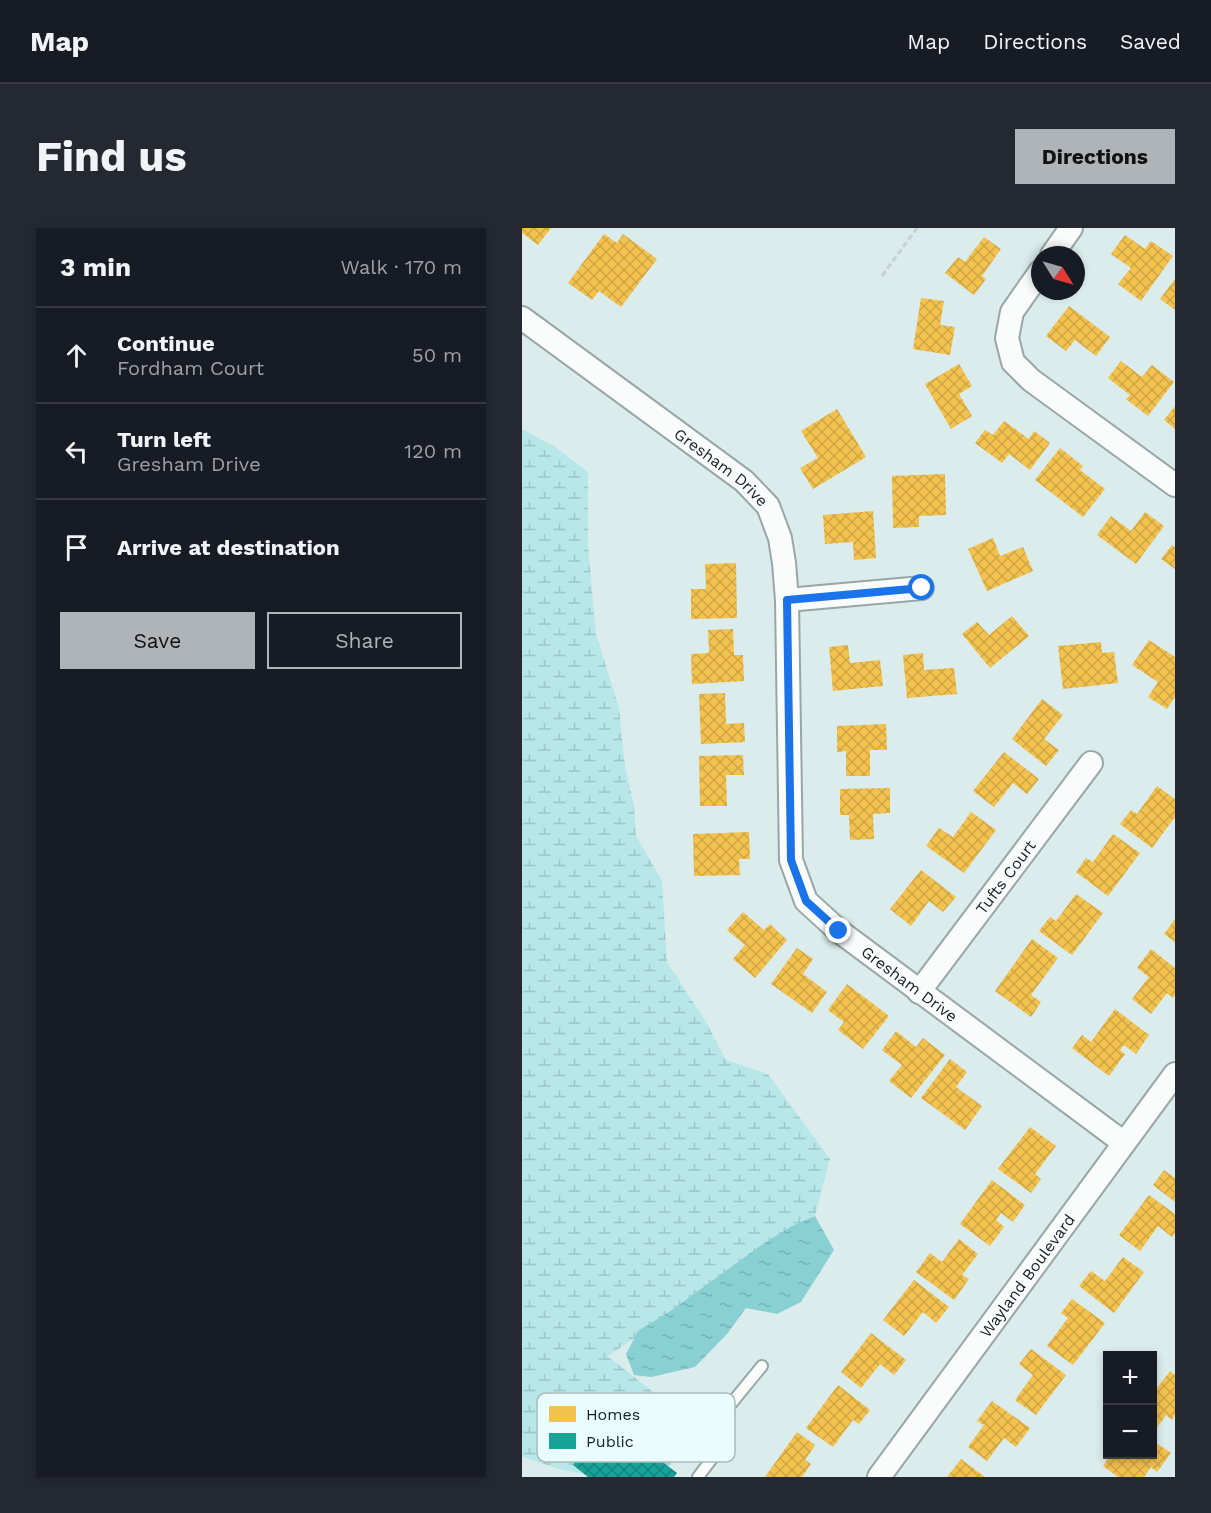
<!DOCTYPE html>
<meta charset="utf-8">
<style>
:root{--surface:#171b24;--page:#242831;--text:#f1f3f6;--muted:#9ea1a6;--line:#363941;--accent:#aeb4b7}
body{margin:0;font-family:"Work Sans",sans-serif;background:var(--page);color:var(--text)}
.controls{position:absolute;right:18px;bottom:18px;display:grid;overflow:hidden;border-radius:0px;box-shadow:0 3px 9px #0003}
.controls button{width:54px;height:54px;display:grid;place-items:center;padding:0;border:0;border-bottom:2px solid var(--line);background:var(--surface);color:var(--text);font:30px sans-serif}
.compass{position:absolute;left:509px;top:18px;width:54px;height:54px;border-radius:50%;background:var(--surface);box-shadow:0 3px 9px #0003;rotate:127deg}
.stop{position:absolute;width:18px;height:18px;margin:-14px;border:4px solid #1a73e8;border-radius:50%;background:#fff}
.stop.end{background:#1a73e8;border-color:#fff;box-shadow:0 2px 6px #0008}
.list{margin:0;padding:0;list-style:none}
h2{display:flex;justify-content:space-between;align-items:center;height:78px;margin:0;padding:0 24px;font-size:26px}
h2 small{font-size:20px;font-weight:400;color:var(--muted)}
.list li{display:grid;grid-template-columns:39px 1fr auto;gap:18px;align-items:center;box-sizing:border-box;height:96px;padding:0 24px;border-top:2px solid var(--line)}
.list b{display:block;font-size:22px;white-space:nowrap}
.list p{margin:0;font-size:20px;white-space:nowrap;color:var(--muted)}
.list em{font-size:20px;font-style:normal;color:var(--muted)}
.actions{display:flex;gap:12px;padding:18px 24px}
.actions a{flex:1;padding:14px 0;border:2px solid var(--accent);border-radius:0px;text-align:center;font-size:21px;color:var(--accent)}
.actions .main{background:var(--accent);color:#111}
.icon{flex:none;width:33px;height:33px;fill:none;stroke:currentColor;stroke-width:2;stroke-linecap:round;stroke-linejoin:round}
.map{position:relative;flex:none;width:653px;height:1249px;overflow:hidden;border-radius:0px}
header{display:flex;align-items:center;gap:36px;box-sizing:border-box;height:84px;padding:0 30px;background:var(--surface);border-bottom:2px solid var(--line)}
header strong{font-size:28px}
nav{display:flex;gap:33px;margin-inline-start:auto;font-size:21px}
.intro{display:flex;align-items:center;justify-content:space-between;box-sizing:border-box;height:144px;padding:0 36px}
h1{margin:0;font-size:42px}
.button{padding:15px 27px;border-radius:0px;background:var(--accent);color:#111;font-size:21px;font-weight:700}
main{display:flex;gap:36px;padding:0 36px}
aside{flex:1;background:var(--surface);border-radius:0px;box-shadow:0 3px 9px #0003}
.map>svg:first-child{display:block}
.wetland{fill:url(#wetland-marsh)}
.water{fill:url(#water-ripples)}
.homes{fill:url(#homes-cross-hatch)}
.public{fill:url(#public-cross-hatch)}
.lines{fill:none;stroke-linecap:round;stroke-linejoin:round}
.service-casing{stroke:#98a6a6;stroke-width:14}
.minor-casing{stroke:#98a6a6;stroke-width:26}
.path{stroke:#cbd0d0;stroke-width:3;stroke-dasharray:6 3;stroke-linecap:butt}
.service{stroke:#fafcfc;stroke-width:10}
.minor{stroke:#fafcfc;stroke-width:22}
.route{stroke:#1a73e8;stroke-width:8}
.labels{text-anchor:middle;stroke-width:6;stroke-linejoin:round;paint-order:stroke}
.street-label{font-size:16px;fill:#162122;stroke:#eafdfe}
.key{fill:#eafdfe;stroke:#aabbbc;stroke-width:1.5}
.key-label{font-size:16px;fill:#162122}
</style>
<header>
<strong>Map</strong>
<nav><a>Map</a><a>Directions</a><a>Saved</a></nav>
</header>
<div class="intro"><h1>Find us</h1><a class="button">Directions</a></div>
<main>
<aside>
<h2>3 min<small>Walk · 170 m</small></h2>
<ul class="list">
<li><svg class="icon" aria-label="ahead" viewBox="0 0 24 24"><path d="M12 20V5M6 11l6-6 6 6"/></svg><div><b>Continue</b><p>Fordham Court</p></div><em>50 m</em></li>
<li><svg class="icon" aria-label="left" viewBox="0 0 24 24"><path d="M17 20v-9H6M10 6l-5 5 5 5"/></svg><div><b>Turn left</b><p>Gresham Drive</p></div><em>120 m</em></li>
<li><svg class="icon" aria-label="arrive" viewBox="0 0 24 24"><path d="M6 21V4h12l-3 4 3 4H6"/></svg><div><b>Arrive at destination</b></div></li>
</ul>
<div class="actions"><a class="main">Save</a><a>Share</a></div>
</aside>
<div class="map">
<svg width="653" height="1249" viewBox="0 0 653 1249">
<defs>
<pattern id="wetland-marsh" width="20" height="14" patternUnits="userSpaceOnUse" patternTransform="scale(1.5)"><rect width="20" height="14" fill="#b7e7e9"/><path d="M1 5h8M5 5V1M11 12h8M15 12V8" fill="none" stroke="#9dc6c8"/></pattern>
<pattern id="water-ripples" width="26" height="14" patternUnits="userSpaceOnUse" patternTransform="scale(1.5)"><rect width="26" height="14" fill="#89d0d3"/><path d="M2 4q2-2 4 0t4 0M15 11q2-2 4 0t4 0" fill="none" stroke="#76b2b5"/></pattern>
<pattern id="homes-cross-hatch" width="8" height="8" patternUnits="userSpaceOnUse" patternTransform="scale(1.5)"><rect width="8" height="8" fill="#f2c14e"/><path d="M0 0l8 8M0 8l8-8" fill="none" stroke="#cfa644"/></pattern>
<pattern id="public-cross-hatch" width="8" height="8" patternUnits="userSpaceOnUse" patternTransform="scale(1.5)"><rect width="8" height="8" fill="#17a398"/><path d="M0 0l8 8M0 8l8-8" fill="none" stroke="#14847c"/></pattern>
</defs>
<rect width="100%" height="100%" fill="#dbecec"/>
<path class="wetland" d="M 0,201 L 32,218 L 66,244 L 66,318 L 74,406 L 97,480 L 103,538 L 112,577 L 114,608 L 140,653 L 145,734 L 184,794 L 204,832 L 246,846 L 308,931 L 293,988 L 86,1128 L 179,1203 L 141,1245 L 126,1249 L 77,1249 L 41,1242 L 0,1229 Z"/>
<path class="water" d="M 293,988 L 312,1022 L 279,1074 L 255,1086 L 224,1080 L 205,1106 L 173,1139 L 129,1149 L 112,1147 L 104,1126 L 116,1103 L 147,1084 L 241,1016 L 270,998 Z"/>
<path class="homes" d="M 0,0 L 29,0 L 16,17 L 0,5 Z
M 82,6 L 95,15 L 101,6 L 135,31 L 99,79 L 77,63 L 70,72 L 46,55 Z
M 603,7 L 623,21 L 629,13 L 651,28 L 619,73 L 596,56 L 609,40 L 589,26 Z
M 462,9 L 479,21 L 460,48 L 464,51 L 452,67 L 423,45 L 436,29 L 443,34 Z
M 653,51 L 653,82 L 638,71 Z
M 399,70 L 422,73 L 418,97 L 433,99 L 428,127 L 391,121 Z
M 547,78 L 588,109 L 574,128 L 553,112 L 544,123 L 524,108 Z
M 599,133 L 620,149 L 630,137 L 652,154 L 626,188 L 604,171 L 608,167 L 586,150 Z
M 437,136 L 450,158 L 437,166 L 450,188 L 429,201 L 403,156 Z
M 653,178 L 653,201 L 642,192 Z
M 315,181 L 344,229 L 291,261 L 278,240 L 296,230 L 279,203 Z
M 482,193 L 507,211 L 512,203 L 528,215 L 508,242 L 487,226 L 480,235 L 453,215 L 463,202 L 471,207 Z
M 538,220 L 561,238 L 558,242 L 583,261 L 561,289 L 513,252 Z
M 423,246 L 424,287 L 397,288 L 397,299 L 371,300 L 370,248 Z
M 351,283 L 354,330 L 332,332 L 331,314 L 303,316 L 301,287 Z
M 623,284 L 642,298 L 614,336 L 575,307 L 589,288 L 609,303 Z
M 471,310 L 478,328 L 501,319 L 511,343 L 465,363 L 446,321 Z
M 650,317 L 653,319 L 653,341 L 639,331 Z
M 214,335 L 215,390 L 169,391 L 169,361 L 184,361 L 183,336 Z
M 490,388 L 507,408 L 468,440 L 440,406 L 455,394 L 467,407 Z
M 211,401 L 212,427 L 221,427 L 222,453 L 170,456 L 169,426 L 187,425 L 186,402 Z
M 627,412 L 653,429 L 653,469 L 645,481 L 626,469 L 636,454 L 610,437 Z
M 579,414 L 580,425 L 592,424 L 596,455 L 541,461 L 536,418 Z
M 326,417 L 328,435 L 358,432 L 361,458 L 311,463 L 307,419 Z
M 401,425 L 402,442 L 432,440 L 435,466 L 385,470 L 381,427 Z
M 203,465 L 204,496 L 222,495 L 223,514 L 179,516 L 177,466 Z
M 520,471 L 541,487 L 522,511 L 537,522 L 524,538 L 490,511 Z
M 364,496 L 365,522 L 348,522 L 348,548 L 324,548 L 324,523 L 315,524 L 315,498 Z
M 482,524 L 517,551 L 505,566 L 491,555 L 472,579 L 451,563 Z
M 221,527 L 222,547 L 204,547 L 205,578 L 178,578 L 177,528 Z
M 635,558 L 653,571 L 653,589 L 630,620 L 598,596 L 609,582 L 615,586 Z
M 368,560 L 368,585 L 351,586 L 352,611 L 328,612 L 327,587 L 318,587 L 318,561 Z
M 449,584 L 474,602 L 442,645 L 404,618 L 417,600 L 431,609 Z
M 227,604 L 228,631 L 217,631 L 218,647 L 172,648 L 171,606 Z
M 591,606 L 618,625 L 586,668 L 554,644 L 564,630 L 571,634 Z
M 399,642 L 434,669 L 421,684 L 407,673 L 389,698 L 368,681 Z
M 554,666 L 581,685 L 550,727 L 517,703 L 528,689 L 534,693 Z
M 221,684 L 242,702 L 248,696 L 265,712 L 233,750 L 211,731 L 223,717 L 205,702 Z
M 653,691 L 653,714 L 642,706 Z
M 510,711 L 536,730 L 509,767 L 519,774 L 509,789 L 473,763 Z
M 275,720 L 291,731 L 281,746 L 305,764 L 290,785 L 249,756 Z
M 629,721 L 653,740 L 653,767 L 651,770 L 645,765 L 629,786 L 610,771 L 627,749 L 615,740 Z
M 325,756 L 367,788 L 341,821 L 316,802 L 322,794 L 306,782 Z
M 593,781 L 627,807 L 614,826 L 602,817 L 598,822 L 603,826 L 587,848 L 550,820 L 560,807 L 569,814 Z
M 374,803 L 394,819 L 401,810 L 423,827 L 389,870 L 367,853 L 380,837 L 360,822 Z
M 428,831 L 445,844 L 434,859 L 460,878 L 443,902 L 399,870 Z
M 508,899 L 534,918 L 513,946 L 519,951 L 509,965 L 476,941 Z
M 642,942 L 653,950 L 653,974 L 631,957 Z
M 470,952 L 503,977 L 491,994 L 479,985 L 474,992 L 482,999 L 468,1018 L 438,996 Z
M 627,967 L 653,986 L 653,1005 L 650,1009 L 636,998 L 618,1023 L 597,1007 Z
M 437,1011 L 456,1026 L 440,1047 L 447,1051 L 432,1072 L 394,1044 L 408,1025 L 420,1034 Z
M 601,1029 L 622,1044 L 592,1085 L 557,1058 L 569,1043 L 583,1053 Z
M 392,1052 L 427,1079 L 414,1095 L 401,1084 L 382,1108 L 361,1092 Z
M 550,1071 L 583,1095 L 551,1137 L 525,1118 L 546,1090 L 539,1085 Z
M 349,1105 L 384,1132 L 372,1147 L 358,1136 L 339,1160 L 319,1144 Z
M 509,1121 L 544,1147 L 514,1187 L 493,1172 L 511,1147 L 497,1136 Z
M 648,1143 L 653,1147 L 653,1187 L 650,1192 L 644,1187 L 634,1201 L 630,1198 L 630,1167 Z
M 316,1157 L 348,1182 L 337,1196 L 331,1192 L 311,1219 L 284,1200 Z
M 470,1173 L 508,1200 L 494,1219 L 482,1210 L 465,1233 L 446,1219 L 462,1197 L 455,1193 Z
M 275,1204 L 293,1217 L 283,1232 L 289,1236 L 280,1249 L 243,1249 Z
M 630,1212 L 649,1225 L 635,1244 L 629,1239 L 622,1249 L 596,1249 L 581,1238 L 589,1226 L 630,1226 Z
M 439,1231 L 463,1249 L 425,1249 Z"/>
<path class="public" d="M 85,1192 L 155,1245 L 152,1249 L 66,1249 L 51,1237 Z"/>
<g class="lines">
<g class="service-casing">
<path id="service" d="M 112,1193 L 146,1185 L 172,1195 L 186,1204 L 195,1224 L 176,1249
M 186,1204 L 240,1138"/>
</g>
<g class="minor-casing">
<g id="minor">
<path d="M 530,27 L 549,0"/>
<path d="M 518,44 L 490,84 L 485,110 L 491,134 L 509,152 L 653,257"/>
<path id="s1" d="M 0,90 L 222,253 L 246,278 L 258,310 L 262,335 L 265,372 L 269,632 L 284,673 L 317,703 L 602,915"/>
<path d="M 265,372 L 400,360"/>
<path id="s2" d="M 397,764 L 569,535"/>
<path id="s3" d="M 357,1249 L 653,846"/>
</g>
</g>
<path class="path" d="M 360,48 L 395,0"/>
<use href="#service" class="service"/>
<use href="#minor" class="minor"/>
</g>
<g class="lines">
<path class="route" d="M 317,703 L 284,673 L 269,632 L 265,372 L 400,360"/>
</g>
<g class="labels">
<g class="street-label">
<text dy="6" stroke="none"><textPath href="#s1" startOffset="249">Gresham Drive</textPath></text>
<text dy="6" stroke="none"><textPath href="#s2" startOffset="144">Tufts Court</textPath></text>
<text dy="6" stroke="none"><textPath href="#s1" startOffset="843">Gresham Drive</textPath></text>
<text dy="6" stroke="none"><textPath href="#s3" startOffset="250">Wayland Boulevard</textPath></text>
</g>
</g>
<rect x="15" y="1165" width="198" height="69" rx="9" class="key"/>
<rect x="27" y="1178" width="27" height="16" fill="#f2c14e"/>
<rect x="27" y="1205" width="27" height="16" fill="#17a398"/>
<g class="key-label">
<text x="64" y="1192">Homes</text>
<text x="64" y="1219">Public</text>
</g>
</svg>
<div class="controls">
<button>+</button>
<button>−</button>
</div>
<svg class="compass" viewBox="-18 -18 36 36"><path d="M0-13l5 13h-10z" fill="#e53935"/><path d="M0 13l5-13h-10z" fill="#9ea1a6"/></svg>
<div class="stop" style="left:400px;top:360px"></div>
<div class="stop end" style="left:317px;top:703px"></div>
</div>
</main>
